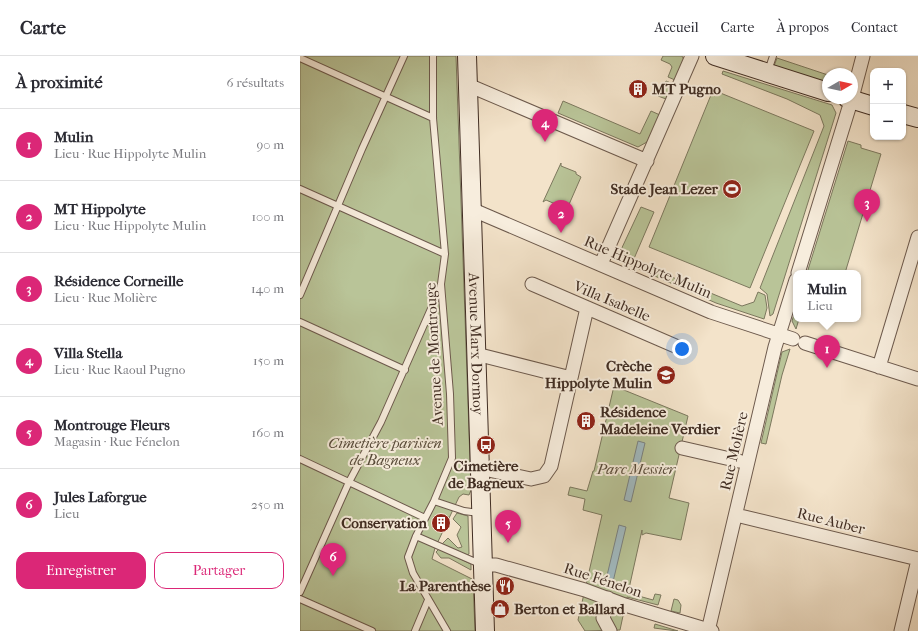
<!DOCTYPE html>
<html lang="fr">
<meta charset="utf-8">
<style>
:root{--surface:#fff;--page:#f7f7f7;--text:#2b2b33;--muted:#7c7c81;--line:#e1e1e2;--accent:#db2777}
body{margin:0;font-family:"IM FELL French Canon",serif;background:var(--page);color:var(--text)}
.controls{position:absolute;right:12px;top:12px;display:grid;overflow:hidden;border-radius:8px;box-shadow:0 1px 3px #0004}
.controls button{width:36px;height:36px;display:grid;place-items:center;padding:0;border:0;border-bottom:1px solid var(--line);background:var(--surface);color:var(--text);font:20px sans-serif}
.compass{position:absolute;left:522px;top:12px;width:36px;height:36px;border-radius:50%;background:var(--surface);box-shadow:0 1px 3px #0004;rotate:81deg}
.you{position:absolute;left:382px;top:293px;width:14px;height:14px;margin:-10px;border:3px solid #fff;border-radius:50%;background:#1a73e8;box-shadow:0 0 0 6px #1a73e833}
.badge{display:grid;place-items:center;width:26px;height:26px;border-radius:50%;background:var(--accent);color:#fff;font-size:13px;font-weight:700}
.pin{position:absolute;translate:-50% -33px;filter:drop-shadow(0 1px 2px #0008)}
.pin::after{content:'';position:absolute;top:21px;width:14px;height:12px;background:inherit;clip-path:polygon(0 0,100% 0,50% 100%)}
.popup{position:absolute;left:493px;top:214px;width:68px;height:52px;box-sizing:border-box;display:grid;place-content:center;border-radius:8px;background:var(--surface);filter:drop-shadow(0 1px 3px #0005);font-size:13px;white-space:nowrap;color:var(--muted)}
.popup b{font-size:15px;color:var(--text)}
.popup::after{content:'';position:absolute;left:50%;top:100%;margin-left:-8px;border:8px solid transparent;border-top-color:var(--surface)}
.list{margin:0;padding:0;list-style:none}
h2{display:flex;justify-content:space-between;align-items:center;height:52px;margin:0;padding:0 16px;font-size:17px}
h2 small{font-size:13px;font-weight:400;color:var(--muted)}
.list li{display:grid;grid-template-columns:26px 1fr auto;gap:12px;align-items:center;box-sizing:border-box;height:72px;padding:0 16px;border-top:1px solid var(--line)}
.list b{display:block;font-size:15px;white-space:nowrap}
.list p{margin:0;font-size:13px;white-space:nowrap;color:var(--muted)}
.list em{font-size:13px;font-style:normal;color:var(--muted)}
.actions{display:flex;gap:8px;padding:12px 16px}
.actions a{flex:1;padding:9px 0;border:1px solid var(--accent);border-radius:12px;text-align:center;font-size:14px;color:var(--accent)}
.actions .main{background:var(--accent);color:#fff}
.map{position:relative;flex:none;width:618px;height:575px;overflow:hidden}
header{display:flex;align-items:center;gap:24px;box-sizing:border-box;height:56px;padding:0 20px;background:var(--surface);border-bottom:1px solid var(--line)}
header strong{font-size:19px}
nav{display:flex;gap:22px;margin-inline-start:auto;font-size:14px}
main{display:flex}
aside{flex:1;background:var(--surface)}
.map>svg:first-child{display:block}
.green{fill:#b9c498;stroke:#7c785e}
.water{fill:#a1bbc2;stroke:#7a8282}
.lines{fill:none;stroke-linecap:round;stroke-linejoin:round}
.lane-casing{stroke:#6d5a4d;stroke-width:8}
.street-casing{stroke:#6d5a4d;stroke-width:15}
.secondary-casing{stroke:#402d23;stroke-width:20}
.lane{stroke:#f7eddd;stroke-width:6}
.street{stroke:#f7eddd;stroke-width:13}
.secondary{stroke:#f7eddd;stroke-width:18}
.labels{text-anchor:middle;stroke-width:4;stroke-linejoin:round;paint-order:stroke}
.poi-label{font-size:15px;font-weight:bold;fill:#402d23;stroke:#f7eddd;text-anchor:end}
.street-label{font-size:15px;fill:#402d23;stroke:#f7eddd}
.park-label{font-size:15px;font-style:italic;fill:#584b3a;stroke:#f7eddd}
</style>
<header>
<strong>Carte</strong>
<nav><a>Accueil</a><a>Carte</a><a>À propos</a><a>Contact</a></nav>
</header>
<main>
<aside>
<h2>À proximité<small>6 résultats</small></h2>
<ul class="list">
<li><span class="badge">1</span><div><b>Mulin</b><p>Lieu · Rue Hippolyte Mulin</p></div><em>90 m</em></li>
<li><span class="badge">2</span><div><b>MT Hippolyte</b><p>Lieu · Rue Hippolyte Mulin</p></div><em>100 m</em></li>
<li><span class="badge">3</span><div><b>Résidence Corneille</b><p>Lieu · Rue Molière</p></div><em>140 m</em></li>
<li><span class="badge">4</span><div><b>Villa Stella</b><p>Lieu · Rue Raoul Pugno</p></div><em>150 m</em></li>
<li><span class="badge">5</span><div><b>Montrouge Fleurs</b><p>Magasin · Rue Fénelon</p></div><em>160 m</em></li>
<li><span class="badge">6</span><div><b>Jules Laforgue</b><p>Lieu</p></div><em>250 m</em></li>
</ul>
<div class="actions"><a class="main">Enregistrer</a><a>Partager</a></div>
</aside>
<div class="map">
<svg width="618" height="575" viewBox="0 0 618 575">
<rect width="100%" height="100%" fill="#f3e3ca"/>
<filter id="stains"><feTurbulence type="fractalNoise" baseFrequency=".005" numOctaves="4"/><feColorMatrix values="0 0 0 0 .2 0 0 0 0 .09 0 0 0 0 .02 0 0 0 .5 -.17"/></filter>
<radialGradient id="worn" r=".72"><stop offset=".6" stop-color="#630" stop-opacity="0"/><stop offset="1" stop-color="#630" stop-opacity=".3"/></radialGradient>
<path class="green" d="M 0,0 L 156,0 L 171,434 L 169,439 L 163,438 L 159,441 L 135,492 L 132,503 L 172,523 L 173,525 L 175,575 L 0,575 Z
M 363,0 L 382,0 L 384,4 L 375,24 L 368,21 L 372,11 L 370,8 L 361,4 Z
M 477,2 L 528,19 L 528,27 L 474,10 Z
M 423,15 L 532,49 L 536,57 L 473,258 L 470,260 L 467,238 L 460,232 L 524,70 L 520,59 L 487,43 L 422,18 Z
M 366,25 L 373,28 L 366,43 L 358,40 Z
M 413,34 L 514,75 L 450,232 L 349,191 Z
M 263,45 L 340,78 L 351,55 L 360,59 L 347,86 L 338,91 L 258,57 Z
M 548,85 L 561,89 L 561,92 L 581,98 L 545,217 L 507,217 Z
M 261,107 L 261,110 L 276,116 L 276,118 L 281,121 L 267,153 L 246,144 L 243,146 Z
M 341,151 L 354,156 L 333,205 L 442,250 L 454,246 L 458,236 L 465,239 L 467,252 L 464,263 L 416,247 L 323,206 L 319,198 Z
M 496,252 L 496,263 L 499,263 L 496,273 L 492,265 Z
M 490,293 L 482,319 L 466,388 L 461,387 L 482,296 Z
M 314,330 L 388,360 L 369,442 L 389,447 L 381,484 L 346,477 L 342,479 L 342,474 L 328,537 L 353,544 L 355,538 L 361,539 L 358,549 L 327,541 L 320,574 L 285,575 L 278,564 L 302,459 L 283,454 L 285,443 L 268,439 L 270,431 L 287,435 L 293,415 L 294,415 Z
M 157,457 L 168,460 L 169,498 L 167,499 L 142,488 L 148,482 L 158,492 L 162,491 L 157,479 L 161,471 L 153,463 Z
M 139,493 L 171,508 L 171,514 L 149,502 L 141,502 L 136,496 Z
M 374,543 L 378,544 L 381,549 L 380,557 L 371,555 Z
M 355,568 L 378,575 L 377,575 L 354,572 Z"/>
<path class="water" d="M 338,385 L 345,387 L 331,446 L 324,444 Z
M 319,469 L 326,471 L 312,530 L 305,528 Z"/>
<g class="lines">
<g class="lane-casing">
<path id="lane" d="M 133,0 L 133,62 L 145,198 L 141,228 L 150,338 L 152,402 L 134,445 L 116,480 L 108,501 L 113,517 L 147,575
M 0,2 L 133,62
M 468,15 L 473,0
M 0,133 L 145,198
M 0,239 L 62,93 L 104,0
M 0,266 L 105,314
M 0,403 L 125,462
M 134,445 L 164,455 L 179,457
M 116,480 L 180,508
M 0,536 L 49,426 L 81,366 L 141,230
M 0,543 L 72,575
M 115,575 L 128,544"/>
</g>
<g class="street-casing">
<path id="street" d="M 168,29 L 347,105
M 552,42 L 563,0
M 171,153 L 411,256 L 493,283
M 301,208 L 392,0
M 498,217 L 552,42
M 232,228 L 380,292
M 505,287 L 618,323
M 176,298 L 271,322 L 251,410 L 244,420 L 231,423 L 179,412
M 579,311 L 618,181
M 271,322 L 287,252
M 382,392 L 439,405
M 436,459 L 618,503
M 183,509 L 196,509 L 285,534 L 325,549 L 412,575
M 308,542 L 303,562 L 310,575
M 408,575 L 475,291 L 496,224
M 601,575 L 618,504"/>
</g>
<g class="secondary-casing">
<g id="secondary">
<path id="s1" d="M 167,0 L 185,575"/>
<path d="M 415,0 L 528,36"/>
<path d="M 547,42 L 573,50"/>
<path d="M 603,58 L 618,62"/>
</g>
</g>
<use href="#lane" class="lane"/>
<use href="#street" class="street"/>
<use href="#secondary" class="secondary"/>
</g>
<defs>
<g id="building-disc" transform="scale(1)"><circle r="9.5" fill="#8f2418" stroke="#f7eddd"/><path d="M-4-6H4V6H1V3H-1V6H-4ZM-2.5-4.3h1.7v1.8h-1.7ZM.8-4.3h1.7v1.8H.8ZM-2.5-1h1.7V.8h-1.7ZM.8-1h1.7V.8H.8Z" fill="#fff"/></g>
<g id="stadium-disc" transform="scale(1)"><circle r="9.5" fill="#8f2418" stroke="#f7eddd"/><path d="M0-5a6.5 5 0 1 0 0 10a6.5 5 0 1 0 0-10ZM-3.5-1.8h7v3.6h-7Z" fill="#fff"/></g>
<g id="school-disc" transform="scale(1)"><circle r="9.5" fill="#8f2418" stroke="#f7eddd"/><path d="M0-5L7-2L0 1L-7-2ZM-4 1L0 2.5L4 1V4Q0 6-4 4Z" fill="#fff"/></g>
<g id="bus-disc" transform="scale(1)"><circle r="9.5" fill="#8f2418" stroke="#f7eddd"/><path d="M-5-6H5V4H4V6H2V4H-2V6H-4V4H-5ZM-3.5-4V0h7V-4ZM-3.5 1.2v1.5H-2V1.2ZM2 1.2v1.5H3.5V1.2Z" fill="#fff"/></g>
<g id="restaurant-disc" transform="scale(1)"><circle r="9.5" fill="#8f2418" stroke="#f7eddd"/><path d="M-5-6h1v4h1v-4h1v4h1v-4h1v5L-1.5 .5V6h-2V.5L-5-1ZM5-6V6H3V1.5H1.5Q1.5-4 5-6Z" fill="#fff"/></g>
<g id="shop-disc" transform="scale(1)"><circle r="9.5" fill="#8f2418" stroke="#f7eddd"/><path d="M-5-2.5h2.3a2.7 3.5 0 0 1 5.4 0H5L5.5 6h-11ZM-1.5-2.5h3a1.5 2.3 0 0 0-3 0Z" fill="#fff"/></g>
</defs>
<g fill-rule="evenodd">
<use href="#building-disc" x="338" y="33"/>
<use href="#stadium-disc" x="432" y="133"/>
<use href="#school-disc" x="366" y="319"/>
<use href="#building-disc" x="286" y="365"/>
<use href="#bus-disc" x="186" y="389"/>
<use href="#building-disc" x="141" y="467"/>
<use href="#restaurant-disc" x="205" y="530"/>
<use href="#shop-disc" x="200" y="553"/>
</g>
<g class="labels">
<g class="poi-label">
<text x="352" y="38" text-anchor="start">MT Pugno</text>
<text x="418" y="138">Stade Jean Lezer</text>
<text x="352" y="315">Crèche<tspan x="352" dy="17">Hippolyte Mulin</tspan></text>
<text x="300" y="361" text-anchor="start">Résidence<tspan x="300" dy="17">Madeleine Verdier</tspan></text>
<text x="186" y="415" text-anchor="middle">Cimetière<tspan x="186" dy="17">de Bagneux</tspan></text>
<text x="127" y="472">Conservation</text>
<text x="191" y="535">La Parenthèse</text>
<text x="214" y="558" text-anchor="start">Berton et Ballard</text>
</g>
<g class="street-label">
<text transform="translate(348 211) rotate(23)" y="5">Rue Hippolyte Mulin</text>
<text transform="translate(312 245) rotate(23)" y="5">Villa Isabelle</text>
<text dy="5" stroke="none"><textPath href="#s1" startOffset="288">Avenue Marx Dormoy</textPath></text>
<text transform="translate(134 298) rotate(-93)" y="5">Avenue de Montrouge</text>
<text transform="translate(434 395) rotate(-77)" y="5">Rue Molière</text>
<text transform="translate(531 465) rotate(14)" y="5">Rue Auber</text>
<text transform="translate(303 524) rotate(18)" y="5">Rue Fénelon</text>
</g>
<g class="park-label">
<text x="85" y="392">Cimetière parisien<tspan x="85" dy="17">de Bagneux</tspan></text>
<text x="336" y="418">Parc Messier</text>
</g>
</g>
<rect width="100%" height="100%" filter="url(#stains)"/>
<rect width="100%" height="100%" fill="url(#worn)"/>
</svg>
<div class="controls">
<button>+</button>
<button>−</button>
</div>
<svg class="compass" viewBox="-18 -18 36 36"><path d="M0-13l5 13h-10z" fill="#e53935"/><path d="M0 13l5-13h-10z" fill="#7c7c81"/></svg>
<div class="you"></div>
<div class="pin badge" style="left:527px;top:312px">1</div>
<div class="popup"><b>Mulin</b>Lieu</div>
<div class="pin badge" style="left:261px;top:177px">2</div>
<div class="pin badge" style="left:567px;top:166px">3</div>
<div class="pin badge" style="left:245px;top:86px">4</div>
<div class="pin badge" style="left:208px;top:487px">5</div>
<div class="pin badge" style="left:33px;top:520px">6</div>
</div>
</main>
